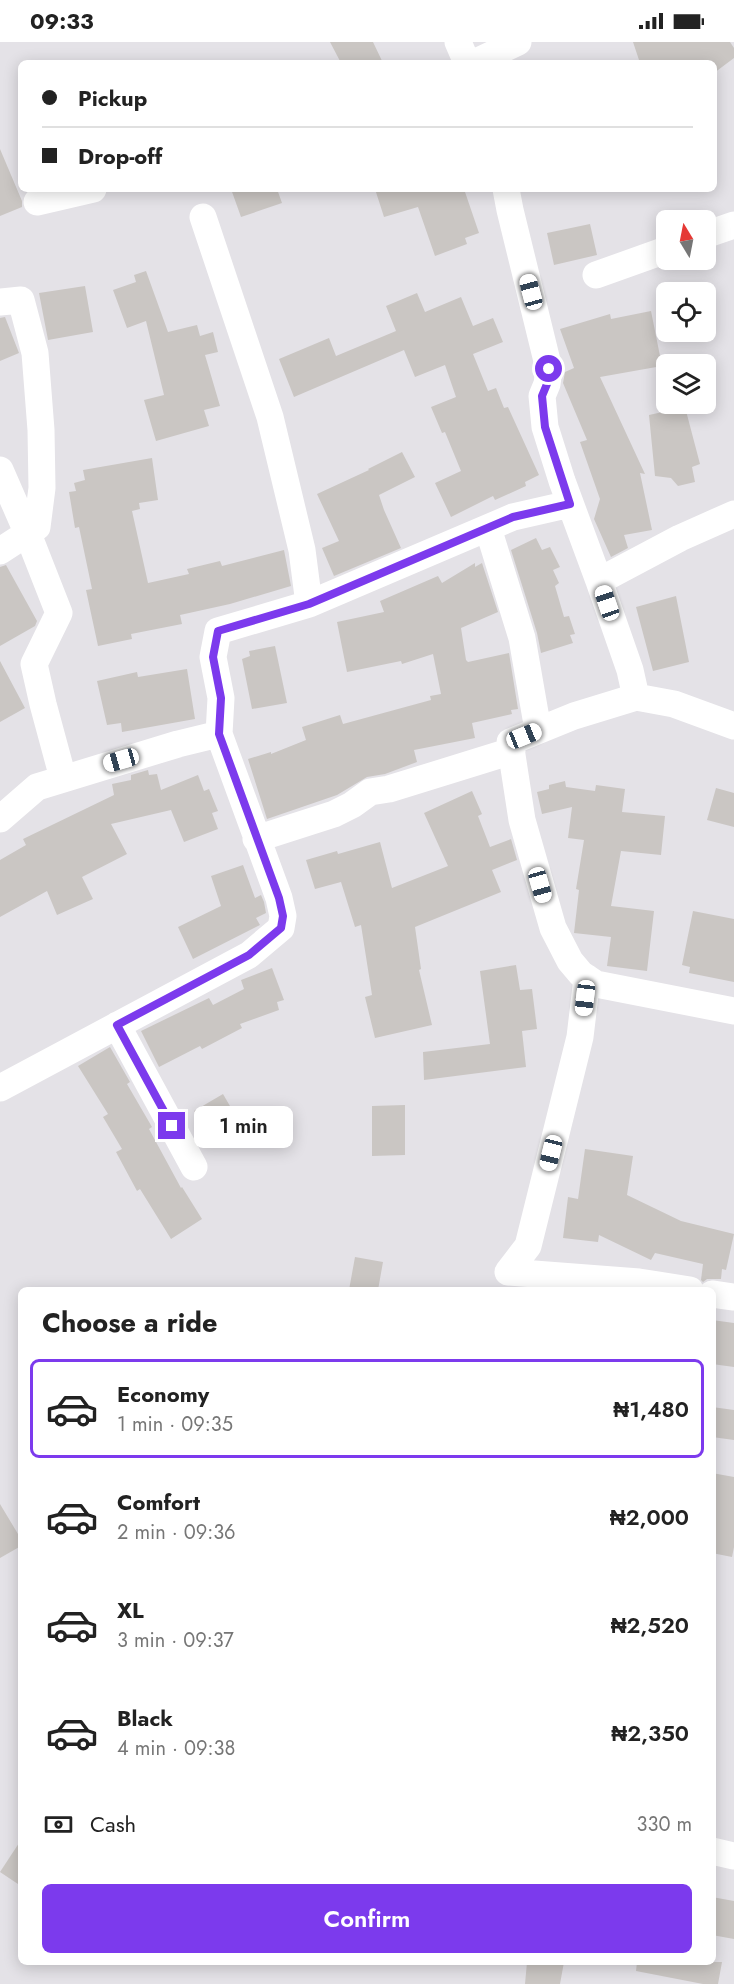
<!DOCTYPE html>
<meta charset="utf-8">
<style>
:root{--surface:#fff;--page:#f2f2f2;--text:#222;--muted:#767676;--line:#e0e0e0;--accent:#7c3aed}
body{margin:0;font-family:Jost,sans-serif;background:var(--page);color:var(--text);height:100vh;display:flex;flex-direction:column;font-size:22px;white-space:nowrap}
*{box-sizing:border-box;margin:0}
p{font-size:20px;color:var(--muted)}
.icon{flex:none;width:33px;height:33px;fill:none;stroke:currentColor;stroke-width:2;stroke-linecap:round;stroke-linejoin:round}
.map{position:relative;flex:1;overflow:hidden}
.side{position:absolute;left:18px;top:1245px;width:698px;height:678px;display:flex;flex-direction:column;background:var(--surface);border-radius:9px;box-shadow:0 3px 15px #0003}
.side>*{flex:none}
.top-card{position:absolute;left:18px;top:18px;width:699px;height:132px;border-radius:9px;box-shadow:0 3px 15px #0003;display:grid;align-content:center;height:132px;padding:0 24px;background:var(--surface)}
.needle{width:39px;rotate:350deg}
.buttons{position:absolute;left:656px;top:168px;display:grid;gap:12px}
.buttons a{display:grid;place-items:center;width:60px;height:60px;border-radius:9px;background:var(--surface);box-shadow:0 3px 15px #0003;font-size:30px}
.end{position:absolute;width:27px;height:27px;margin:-14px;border:8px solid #7c3aed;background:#fff;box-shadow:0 0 0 3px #fff}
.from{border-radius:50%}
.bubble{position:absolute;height:42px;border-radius:9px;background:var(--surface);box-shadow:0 3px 15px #0003;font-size:20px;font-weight:600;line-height:42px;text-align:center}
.car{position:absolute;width:18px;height:36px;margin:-18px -9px;border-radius:8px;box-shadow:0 0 4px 2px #0007;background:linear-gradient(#fff 24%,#345 0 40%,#fff 0 76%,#345 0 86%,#fff 0)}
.top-card b{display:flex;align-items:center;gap:21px;height:57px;font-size:22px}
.top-card b+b{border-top:2px solid var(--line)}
.top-card i{width:15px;height:15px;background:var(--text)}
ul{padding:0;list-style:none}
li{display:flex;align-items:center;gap:18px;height:99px;margin:0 12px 9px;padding:0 12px;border:3px solid transparent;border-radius:9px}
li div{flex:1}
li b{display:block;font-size:22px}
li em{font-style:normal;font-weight:600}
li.current{border-color:var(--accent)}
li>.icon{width:54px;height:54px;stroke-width:1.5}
h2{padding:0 24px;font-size:27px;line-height:72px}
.pay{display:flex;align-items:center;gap:15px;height:66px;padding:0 24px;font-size:22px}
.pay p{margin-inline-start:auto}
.button{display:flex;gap:12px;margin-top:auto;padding:12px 24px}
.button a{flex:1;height:69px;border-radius:9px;background:var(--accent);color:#fff;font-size:24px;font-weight:600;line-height:69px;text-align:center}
.status{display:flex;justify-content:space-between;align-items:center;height:42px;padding:0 30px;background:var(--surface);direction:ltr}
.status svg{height:16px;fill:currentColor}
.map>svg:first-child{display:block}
</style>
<div class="status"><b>09:33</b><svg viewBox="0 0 49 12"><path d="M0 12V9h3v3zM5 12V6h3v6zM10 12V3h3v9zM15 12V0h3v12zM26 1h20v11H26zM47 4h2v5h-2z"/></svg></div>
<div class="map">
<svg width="734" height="1942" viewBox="0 0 734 1942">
<rect width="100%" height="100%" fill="#e4e2e7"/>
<!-- building -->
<path fill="#cac6c3" d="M330,0H373L383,21H341Z
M633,0H730L734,6V16L714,31V21H640Z
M0,107L22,159V165L0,174Z
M231,147H277L282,161L241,175Z
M375,147H464L479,191L465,196L467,202L435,214L418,165L384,175Z
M590,182L597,213L554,223L547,191Z
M146,229L168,290L197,283L200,294L213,290L218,310L205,313L220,364L204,368L209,384L156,399L144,358L164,353L146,279L127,286L113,248L136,240L134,233Z
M85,244L93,290L48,298L39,251Z
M417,251L425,270L461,255L473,284L493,276L503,300L473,312L488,349L496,346L504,366L508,365L539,433L525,440L526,444L495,458L493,454L451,475L435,441L461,429L445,390L442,391L431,365L456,355L445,323L415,335L404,308L294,355L279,317L329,296L336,314L396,289L386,264Z
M651,269L662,324L600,335L645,432L640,431L652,488L624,493L628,506L611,515L594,477L600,457L580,400L587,398L563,341L565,330L574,326L560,287L610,272L611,277Z
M5,275L19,311L0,319V276Z
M685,365L700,422L692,425L695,440L678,444L671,436L655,434L649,373Z
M402,410L415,435L379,453L384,468L401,506L334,534L322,506L339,499L317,452L369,428L368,427Z
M152,416L158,458L139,461L140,467L132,469L148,541L189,532L187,527L220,519L222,524L284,508L291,544L230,562L180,573L182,582L131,592L132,597L98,604L86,548L92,547L79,485L75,486L69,450L76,449L74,441L85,438L83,428Z
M536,496L542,508L550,505L560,525L553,528L559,541L555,544L564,575L569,574L575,592L570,593L573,601L541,611L537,591L511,508Z
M475,521V525L482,521L498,570L461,586L466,618L468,620L509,611L518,667L511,668L512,672L472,681L475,696L414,708L417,720L385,732L367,735L337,753L267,777L248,717L271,710V712L306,698L302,685L340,673L343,682L431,658L430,654L441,652L433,612L402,622L401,619L347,630L337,580L384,570L380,559L438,534L442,541Z
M6,523L37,579L35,584L0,604V525Z
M676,554L689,620L653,629L636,565Z
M275,604L287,661L252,667L242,617L250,614L249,609Z
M0,619L25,666L0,680Z
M187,627L195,677L122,690L121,681L107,683L97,639L137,630L138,635Z
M148,728L149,733L157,732L161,748L198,733L204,749L209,747L218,769L212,771L218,787L184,800L171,768L111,782L127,812L82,835L93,857L57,873L47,849L0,875V818L26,803L23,797L114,753L112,742L131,738V733Z
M565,739L566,745L595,749L596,743L625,747L622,770L665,774L661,813L621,809L611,864L654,869L647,929L607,924L611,895L574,891L579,848L576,847L584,798L568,796L572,765L542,772L537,750L549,747V743Z
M716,746L734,751V785L707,778Z
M472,749L482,772L478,774L490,805L511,797L517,818L492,828L501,850L415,885L421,927L419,928L432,983L375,996L365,955L372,953L361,883L355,885L341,840L315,847L306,818L337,809L338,812L380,800L392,846L448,824L424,771Z
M243,823L255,856L261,853L264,860L266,871L256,876L260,883L193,917L178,885L221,864L211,834Z
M693,869L734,877V940L689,931L690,925L682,923Z
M516,923L520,948L532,947L537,987L522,989L526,1025L424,1038L423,1010L490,1002L480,929Z
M272,926L284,958L277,960L279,968L240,982L242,986L202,1007L200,1004L159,1025L141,989L209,956L213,963L244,947L241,938Z
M110,1005L130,1040L127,1042L152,1085L149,1087L181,1146L182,1145L202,1177L171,1197L140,1147L137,1149L116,1110L122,1107L103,1075L108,1072L78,1024Z
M223,1052L234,1071L206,1088L194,1069Z
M405,1063V1113L372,1114V1064Z
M585,1107L633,1114L627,1153L681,1179L734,1192L726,1228L722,1227L721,1237H707L703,1240L701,1238L703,1222L655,1211L651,1218L599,1193L598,1200L563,1196L568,1155L578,1157Z
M355,1215L383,1220L378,1248H349Z
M712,1278L734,1281V1325L712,1322Z
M712,1365L734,1368V1398L712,1395Z
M712,1431L734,1435V1505L732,1515L712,1511Z
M0,1462L21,1497V1504L0,1516Z
M21,1798V1844L0,1830Z
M712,1855L734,1859V1897L712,1893Z
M527,1920H564L560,1942H525Z
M637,1920H722L718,1942H703L636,1929Z"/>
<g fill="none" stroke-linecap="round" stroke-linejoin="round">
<!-- street -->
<path stroke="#fff" stroke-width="27" d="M458,0L467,21
M474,21L518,0
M506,147L510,168L549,327L547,342L542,354L545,385L562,439L599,539
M37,160L93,147
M203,175L270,375L302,508L309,562L218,589L213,615L221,656L219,692
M705,193L734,183
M596,233L666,208
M0,260L21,258L35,311L41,388L42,446L37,485L0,509
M0,428L28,492L59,571L34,622L43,662L63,736
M734,472L680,496L599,539L630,628L636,655L674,662L734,684
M488,486L522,596L538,688
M309,562L513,475L570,462
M636,655L574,674L510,700L522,778L553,886L570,919L581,932L596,942L734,969
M0,777L37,745L178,702L219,692L279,856L283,874L281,886L249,913L0,1046
M256,797L334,772L352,763L370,750L389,747L512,709
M587,936L580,995L528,1204L508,1230L639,1240L690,1248
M117,983L194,1125
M712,1252L734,1255
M712,1809L734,1814"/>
</g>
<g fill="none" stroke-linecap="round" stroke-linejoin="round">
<!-- route -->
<path stroke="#7c3aed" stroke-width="8" d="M172,1084L117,983L249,913L281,886L283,874L279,856L219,692L221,656L213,615L218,589L309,562L513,475L570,462L545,385L542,354L547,342L549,327"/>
</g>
</svg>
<div class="buttons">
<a><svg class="needle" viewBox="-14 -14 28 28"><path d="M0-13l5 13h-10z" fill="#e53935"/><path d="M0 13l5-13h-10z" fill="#767676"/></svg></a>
<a><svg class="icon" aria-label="locate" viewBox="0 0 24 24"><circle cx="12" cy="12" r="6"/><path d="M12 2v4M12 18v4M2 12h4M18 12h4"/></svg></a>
<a><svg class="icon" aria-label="layers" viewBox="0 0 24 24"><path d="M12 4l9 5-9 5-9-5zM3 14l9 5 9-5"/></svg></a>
</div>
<i class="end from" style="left:549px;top:327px"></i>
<i class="end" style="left:172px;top:1084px"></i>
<div class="bubble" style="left:194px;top:1064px;width:99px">1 min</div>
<i class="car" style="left:531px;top:250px;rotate:345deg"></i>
<i class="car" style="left:607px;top:561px;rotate:341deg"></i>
<i class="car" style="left:524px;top:694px;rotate:68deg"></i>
<i class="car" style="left:121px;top:718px;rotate:254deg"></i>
<i class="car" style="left:540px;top:843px;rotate:164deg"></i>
<i class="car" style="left:585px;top:956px;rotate:187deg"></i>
<i class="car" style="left:551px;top:1111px;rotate:194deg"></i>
<div class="top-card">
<b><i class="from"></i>Pickup</b>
<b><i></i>Drop-off</b>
</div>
<section class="side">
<h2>Choose a ride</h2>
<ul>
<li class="current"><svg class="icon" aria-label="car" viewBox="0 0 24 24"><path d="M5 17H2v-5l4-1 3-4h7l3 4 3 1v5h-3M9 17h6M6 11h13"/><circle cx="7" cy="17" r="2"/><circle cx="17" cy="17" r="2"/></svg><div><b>Economy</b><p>1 min · 09:35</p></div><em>₦1,480</em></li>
<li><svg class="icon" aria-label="car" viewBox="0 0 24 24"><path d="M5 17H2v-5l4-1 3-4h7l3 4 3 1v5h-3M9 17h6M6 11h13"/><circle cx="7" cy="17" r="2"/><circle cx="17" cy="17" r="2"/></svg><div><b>Comfort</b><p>2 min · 09:36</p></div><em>₦2,000</em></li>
<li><svg class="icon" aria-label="car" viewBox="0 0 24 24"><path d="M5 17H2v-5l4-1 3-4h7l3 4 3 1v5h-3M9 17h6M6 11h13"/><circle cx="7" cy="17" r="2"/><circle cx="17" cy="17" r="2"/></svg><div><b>XL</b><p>3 min · 09:37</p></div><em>₦2,520</em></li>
<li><svg class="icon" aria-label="car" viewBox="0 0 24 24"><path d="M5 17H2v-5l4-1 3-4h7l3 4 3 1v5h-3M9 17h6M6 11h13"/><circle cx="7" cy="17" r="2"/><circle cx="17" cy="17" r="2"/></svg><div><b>Black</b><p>4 min · 09:38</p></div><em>₦2,350</em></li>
</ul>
<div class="pay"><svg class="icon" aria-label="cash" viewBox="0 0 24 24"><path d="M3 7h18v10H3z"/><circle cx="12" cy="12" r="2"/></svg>Cash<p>330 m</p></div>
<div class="button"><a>Confirm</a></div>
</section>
</div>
